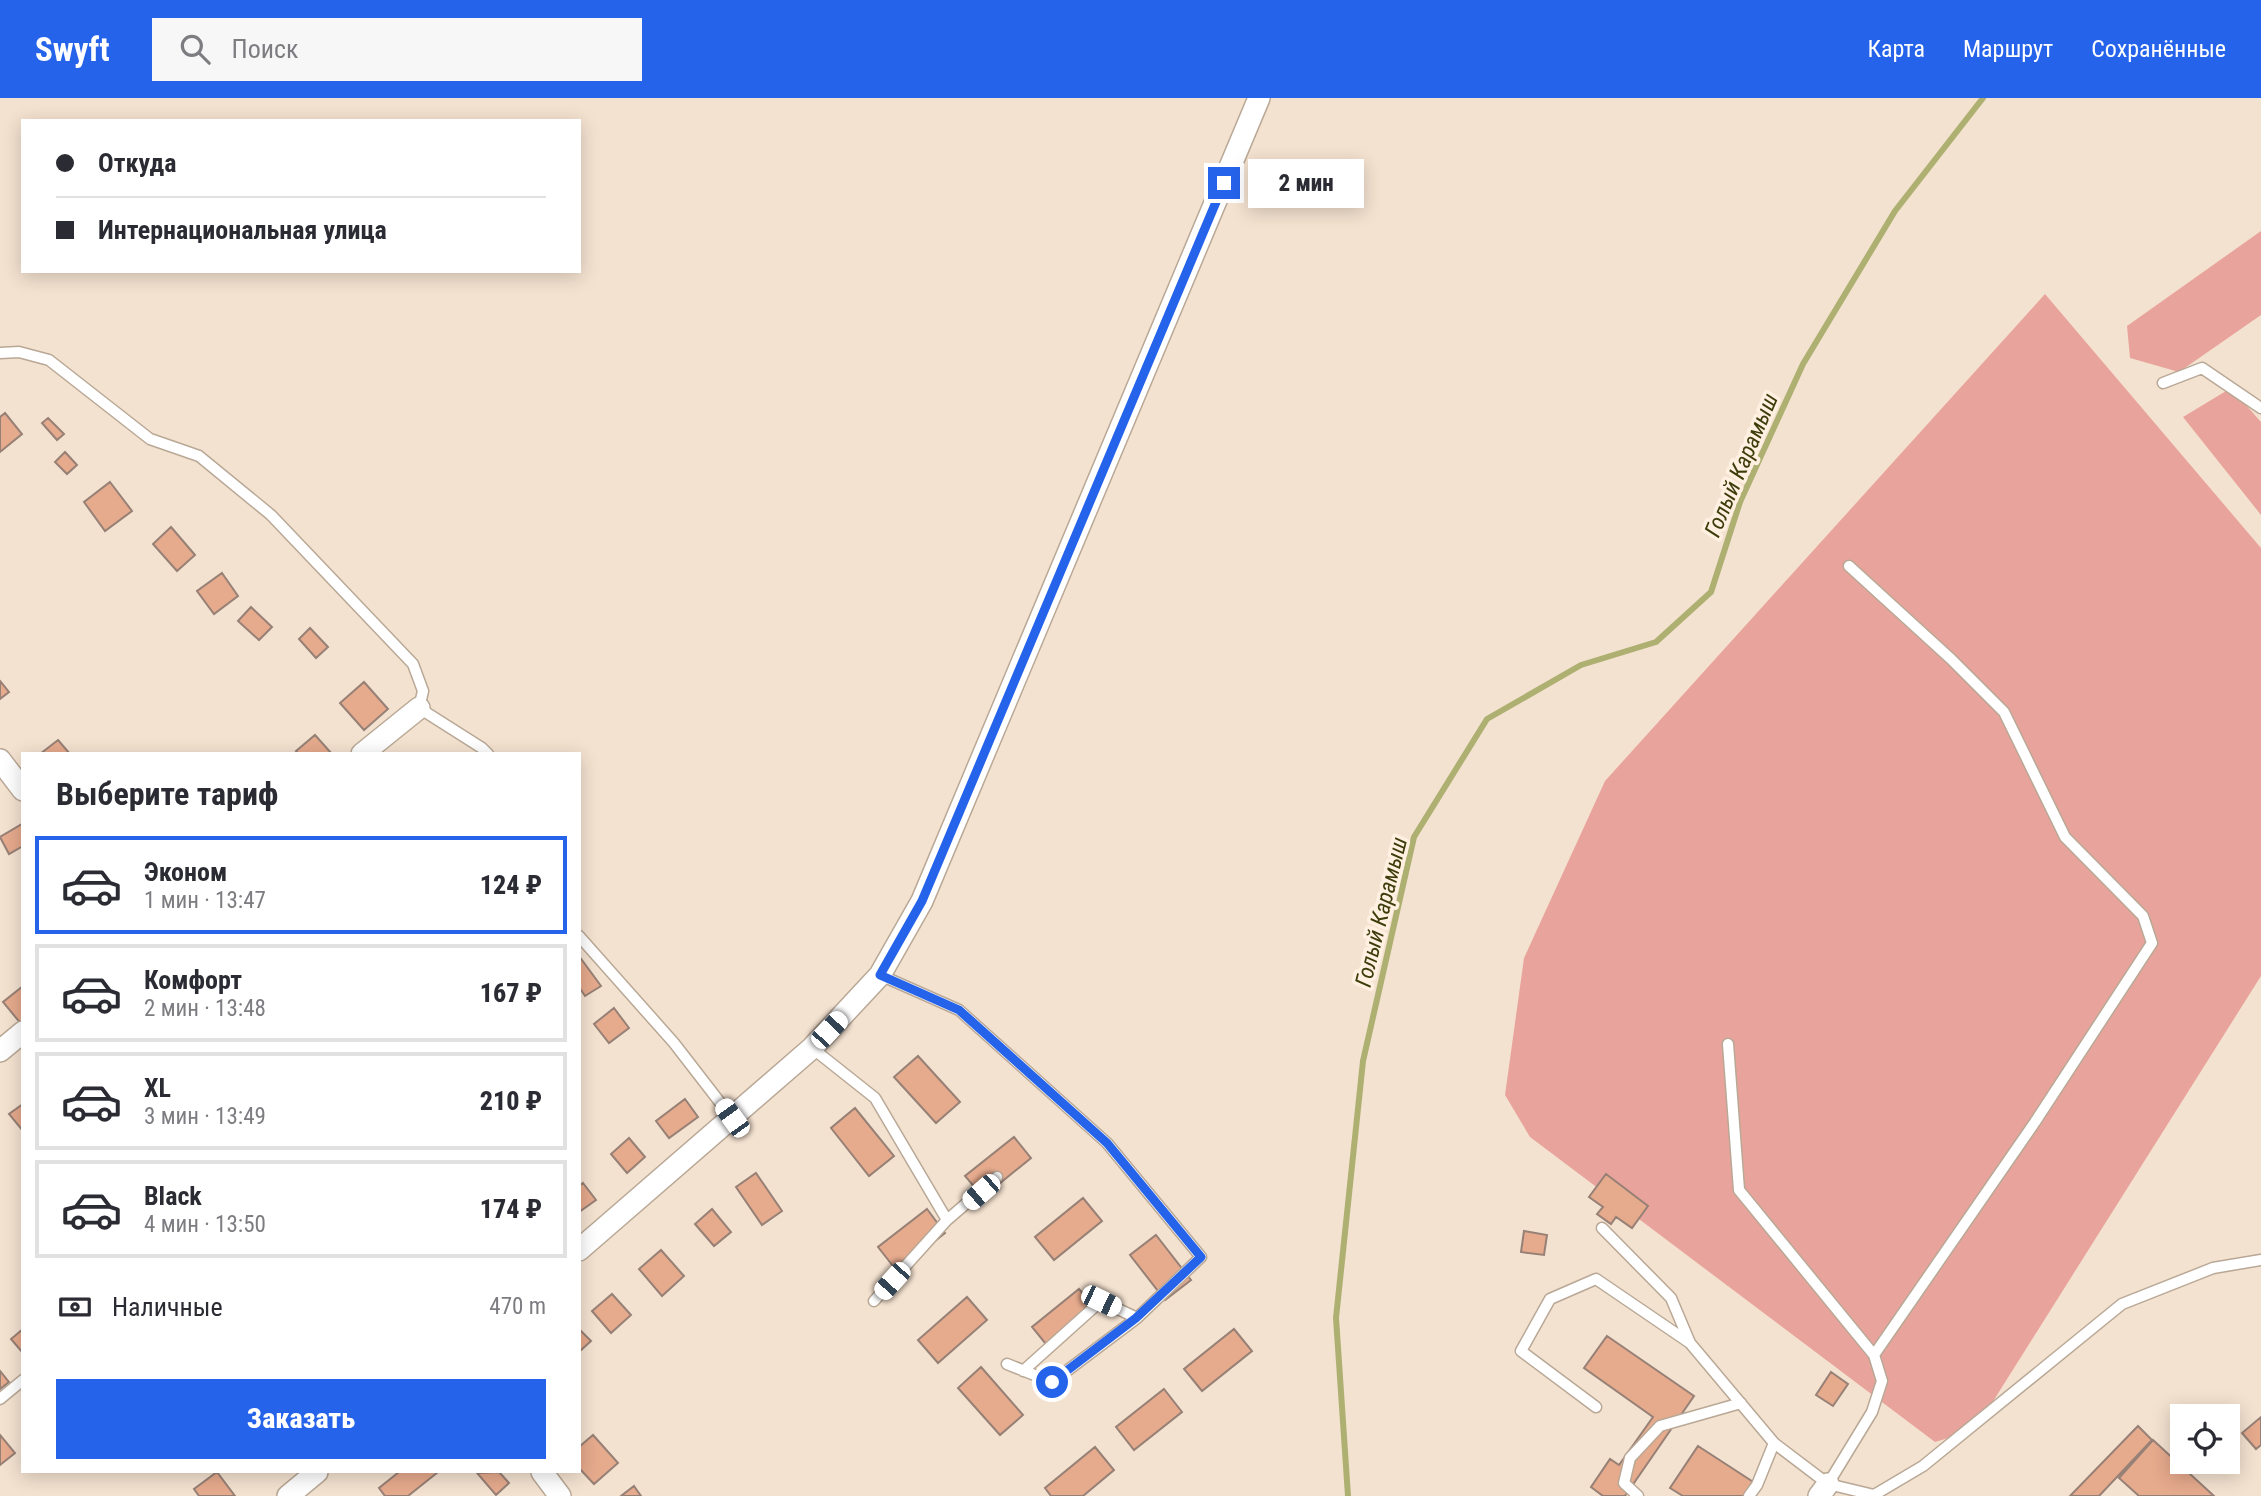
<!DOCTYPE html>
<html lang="ru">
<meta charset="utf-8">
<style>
:root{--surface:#fff;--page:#f7f7f7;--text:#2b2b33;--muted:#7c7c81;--line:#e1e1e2;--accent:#2563eb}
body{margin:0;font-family:"Roboto Condensed",sans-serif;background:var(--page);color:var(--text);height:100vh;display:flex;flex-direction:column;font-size:26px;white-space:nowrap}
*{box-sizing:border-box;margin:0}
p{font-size:23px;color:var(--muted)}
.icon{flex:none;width:38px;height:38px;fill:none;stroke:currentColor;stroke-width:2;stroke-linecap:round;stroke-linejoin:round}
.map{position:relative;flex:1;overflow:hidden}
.side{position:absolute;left:21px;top:654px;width:560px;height:721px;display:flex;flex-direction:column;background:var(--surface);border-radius:0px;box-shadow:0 4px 18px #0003}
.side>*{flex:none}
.guide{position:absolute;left:21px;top:21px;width:560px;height:154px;border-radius:0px;box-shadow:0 4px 18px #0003;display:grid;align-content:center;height:154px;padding:0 35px;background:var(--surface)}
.buttons{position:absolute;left:2170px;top:1306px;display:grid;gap:14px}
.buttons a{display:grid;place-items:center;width:70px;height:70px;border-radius:0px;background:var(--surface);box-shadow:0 4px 18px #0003;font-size:35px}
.end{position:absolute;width:32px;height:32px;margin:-16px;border:9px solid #2563eb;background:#fff;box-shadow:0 0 0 4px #fff}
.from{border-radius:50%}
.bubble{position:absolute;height:49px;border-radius:0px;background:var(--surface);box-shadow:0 4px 18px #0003;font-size:23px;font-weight:800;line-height:49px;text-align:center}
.car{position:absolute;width:21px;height:42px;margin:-21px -10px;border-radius:9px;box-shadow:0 0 5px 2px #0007;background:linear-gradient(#fff 24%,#345 0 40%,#fff 0 76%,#345 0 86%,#fff 0)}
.guide b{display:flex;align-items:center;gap:24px;height:66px;font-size:26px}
.guide b+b{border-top:2px solid var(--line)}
.guide i{width:18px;height:18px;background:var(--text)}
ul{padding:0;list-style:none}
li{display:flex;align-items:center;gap:21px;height:98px;margin:0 14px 10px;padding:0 21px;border:4px solid var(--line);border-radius:0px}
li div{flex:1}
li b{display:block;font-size:26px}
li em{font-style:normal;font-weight:800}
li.selected{border-color:var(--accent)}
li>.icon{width:63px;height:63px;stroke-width:1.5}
h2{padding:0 35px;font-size:32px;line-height:84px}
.pay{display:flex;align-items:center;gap:18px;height:77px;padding:0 35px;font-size:26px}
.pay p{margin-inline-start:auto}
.cta{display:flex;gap:14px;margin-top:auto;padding:14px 35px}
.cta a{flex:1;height:80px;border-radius:0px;background:var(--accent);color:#fff;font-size:28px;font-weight:800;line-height:80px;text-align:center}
header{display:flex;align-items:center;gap:42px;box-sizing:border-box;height:98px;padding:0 35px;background:var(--accent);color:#fff}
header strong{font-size:33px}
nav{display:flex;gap:38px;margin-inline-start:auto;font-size:24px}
.search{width:490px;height:63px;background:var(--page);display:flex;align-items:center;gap:18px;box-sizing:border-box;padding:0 24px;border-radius:0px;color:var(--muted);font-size:26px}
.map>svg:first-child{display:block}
</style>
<header>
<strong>Swyft</strong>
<div class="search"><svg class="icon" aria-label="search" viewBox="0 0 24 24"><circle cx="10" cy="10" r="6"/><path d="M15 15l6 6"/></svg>Поиск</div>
<nav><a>Карта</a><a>Маршрут</a><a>Сохранённые</a></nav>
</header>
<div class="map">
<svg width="2261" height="1398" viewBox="0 0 2261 1398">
<rect width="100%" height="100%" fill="#f4e2d0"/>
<!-- forest -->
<path fill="#e8a49c" d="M2261,133V217L2179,274L2130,260L2127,228Z
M2045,196L2261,450V878L1975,1332L1935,1344L1530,1039L1505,997L1524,860L1605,683Z
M2231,290L2261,324V417L2183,319Z"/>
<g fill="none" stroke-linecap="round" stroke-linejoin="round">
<!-- stream -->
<path stroke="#aeb072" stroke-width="6" d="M1348,1398L1336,1220L1363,963L1414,739L1487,621L1581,567L1656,544L1711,494L1740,404L1803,266L1895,113L1983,0"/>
</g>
<!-- building -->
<path fill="#e6aa8d" stroke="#978076" stroke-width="2" d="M5,315L22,336L0,354V319Z
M48,320L64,336L57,342L42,325Z
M65,354L77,367L67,376L55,364Z
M110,384L132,413L105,433L84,404Z
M171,429L195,457L177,473L153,446Z
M222,475L238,498L214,516L197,493Z
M251,509L272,529L259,542L238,523Z
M310,530L328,549L316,560L299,541Z
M0,583L9,594L0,601Z
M364,584L388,611L364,632L340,605Z
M315,637L332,656H299L296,653Z
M58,642L70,656H40Z
M22,726L23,748L9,756L0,739Z
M579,858L601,888L585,898L579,889Z
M23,888V927H22L3,904Z
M614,910L629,930L609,945L594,926Z
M918,958L960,1004L936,1025L894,979Z
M685,1001L698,1019L669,1040L656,1023Z
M23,1006V1033L9,1016Z
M855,1010L894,1058L869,1078L831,1030Z
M1014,1039L1031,1060L983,1099L965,1078Z
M629,1040L645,1059L627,1075L611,1056Z
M756,1075L782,1113L762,1127L736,1089Z
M1606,1076L1648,1108L1632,1130L1616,1119L1611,1126L1597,1116L1603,1109L1589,1099Z
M583,1085L596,1102L579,1114V1088Z
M1083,1100L1102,1123L1054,1162L1035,1139Z
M712,1111L731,1134L714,1148L695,1126Z
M927,1111L945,1135L897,1173L878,1149Z
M1524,1133L1547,1137L1544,1157L1521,1154Z
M1156,1137L1191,1182L1165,1202L1130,1157Z
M661,1152L684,1178L662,1198L639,1171Z
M1079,1191L1097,1212L1050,1251L1032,1229Z
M612,1196L631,1217L611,1235L592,1213Z
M967,1199L987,1222L938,1265L918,1242Z
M23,1231V1255L11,1241Z
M579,1231L591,1243L579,1254Z
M1234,1231L1252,1253L1202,1293L1184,1271Z
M1607,1238L1694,1298L1625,1398H1603L1591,1389L1610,1361L1619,1367L1653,1319L1584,1270Z
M981,1269L1023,1317L1000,1337L958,1290Z
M0,1273L9,1284L0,1291Z
M1831,1274L1848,1286L1833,1308L1816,1297Z
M1164,1291L1182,1314L1134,1352L1116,1329Z
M2261,1319V1347L2256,1351L2242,1335Z
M2138,1328L2152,1342L2099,1398H2070Z
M0,1337L15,1355L0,1367Z
M593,1337L618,1365L594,1386L579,1370V1349Z
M2153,1342L2214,1398H2139L2119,1380Z
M1698,1348L1761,1389L1755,1398H1683L1670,1390Z
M1095,1349L1114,1372L1083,1398H1051L1045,1390Z
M217,1374L235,1398H199L194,1391Z
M399,1374H438L408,1398H385L379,1390Z
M499,1374L509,1385L496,1397L477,1375Z
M634,1388L641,1398H621Z"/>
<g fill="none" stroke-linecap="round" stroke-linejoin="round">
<!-- lane casing -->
<g stroke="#b9a896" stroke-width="13">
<path id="lane" d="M0,255L19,254L49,262L150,341L199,358L271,417L413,566L423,593L419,610L482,650L488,656
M2163,285L2202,270L2261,310
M1849,468L1951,561L2004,614L2065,739L2143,818L2152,845L2035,1024L1874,1257
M579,838L674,945L732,1020
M880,877L959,912L1107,1045L1201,1159L1137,1220L1052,1284L1007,1266
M1728,946L1739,1092L1874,1257L1882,1283L1872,1314L1828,1386
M812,950L875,1000L947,1122
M1602,1130L1671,1200L1690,1245
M874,1203L947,1122L997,1079
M1023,1273L1101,1203L1137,1220
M0,1301L23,1282
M1596,1309L1521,1253L1550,1201L1596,1181L1690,1245L1774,1345L1828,1386L1874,1397L1923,1368L2122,1206L2213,1170L2261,1162
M1638,1398L1624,1385L1630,1360L1660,1328L1741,1305
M1749,1398L1757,1387L1774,1345"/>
</g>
<!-- street casing -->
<g stroke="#b9a896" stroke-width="24">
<path id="street" d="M362,656L419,610
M0,662L23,692
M0,953L23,934
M579,1152L812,950L880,877L922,803L1259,0
M542,1374L560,1398
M288,1398L317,1374
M1819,1398L1828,1386"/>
</g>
<!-- lane -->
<use href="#lane" stroke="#fff" stroke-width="10"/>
<!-- street -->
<use href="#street" stroke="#fff" stroke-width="21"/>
</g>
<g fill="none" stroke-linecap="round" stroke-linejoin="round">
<!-- route -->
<path stroke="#2563eb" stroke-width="9" d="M1052,1284L1136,1220L1201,1159L1107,1045L959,912L880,877L922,803L1224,85"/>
</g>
<g text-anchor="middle" stroke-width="7" stroke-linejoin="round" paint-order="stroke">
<!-- water labels -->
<g font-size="23" font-style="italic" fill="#3d3c0b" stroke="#fff0e1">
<text transform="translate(1741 367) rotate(-67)" y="8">Голый Карамыш</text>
<text transform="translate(1381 814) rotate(-76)" y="8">Голый Карамыш</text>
</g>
</g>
</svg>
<div class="buttons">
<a><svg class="icon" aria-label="locate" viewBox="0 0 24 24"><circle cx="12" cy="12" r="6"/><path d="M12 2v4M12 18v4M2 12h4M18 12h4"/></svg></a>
</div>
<i class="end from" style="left:1052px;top:1284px"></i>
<i class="end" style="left:1224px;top:85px"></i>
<div class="bubble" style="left:1248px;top:61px;width:116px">2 мин</div>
<i class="car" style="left:829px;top:932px;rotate:43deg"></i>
<i class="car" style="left:732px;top:1020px;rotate:324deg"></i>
<i class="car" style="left:981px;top:1094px;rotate:229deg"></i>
<i class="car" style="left:892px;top:1183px;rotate:222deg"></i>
<i class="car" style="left:1101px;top:1203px;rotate:116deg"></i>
<div class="guide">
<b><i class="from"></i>Откуда</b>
<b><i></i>Интернациональная улица</b>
</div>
<section class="side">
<h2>Выберите тариф</h2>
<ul>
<li class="selected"><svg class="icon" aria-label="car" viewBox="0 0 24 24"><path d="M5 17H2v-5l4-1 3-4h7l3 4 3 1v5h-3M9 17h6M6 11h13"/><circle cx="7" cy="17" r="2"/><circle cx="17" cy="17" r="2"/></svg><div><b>Эконом</b><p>1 мин · 13:47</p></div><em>124 ₽</em></li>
<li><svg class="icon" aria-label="car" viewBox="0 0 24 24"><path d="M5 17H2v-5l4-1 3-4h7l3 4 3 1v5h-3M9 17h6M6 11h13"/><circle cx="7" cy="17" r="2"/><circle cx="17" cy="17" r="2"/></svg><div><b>Комфорт</b><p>2 мин · 13:48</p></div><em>167 ₽</em></li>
<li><svg class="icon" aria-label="car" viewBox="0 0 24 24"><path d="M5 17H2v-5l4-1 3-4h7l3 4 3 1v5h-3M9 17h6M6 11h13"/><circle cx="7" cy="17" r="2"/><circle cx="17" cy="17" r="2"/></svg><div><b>XL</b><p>3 мин · 13:49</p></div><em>210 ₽</em></li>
<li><svg class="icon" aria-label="car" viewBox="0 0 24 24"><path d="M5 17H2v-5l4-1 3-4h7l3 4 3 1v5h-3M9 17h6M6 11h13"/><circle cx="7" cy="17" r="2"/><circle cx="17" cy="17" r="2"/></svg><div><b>Black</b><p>4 мин · 13:50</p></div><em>174 ₽</em></li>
</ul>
<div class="pay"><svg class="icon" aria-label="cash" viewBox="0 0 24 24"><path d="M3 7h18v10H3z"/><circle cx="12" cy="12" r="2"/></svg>Наличные<p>470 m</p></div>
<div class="cta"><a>Заказать</a></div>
</section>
</div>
